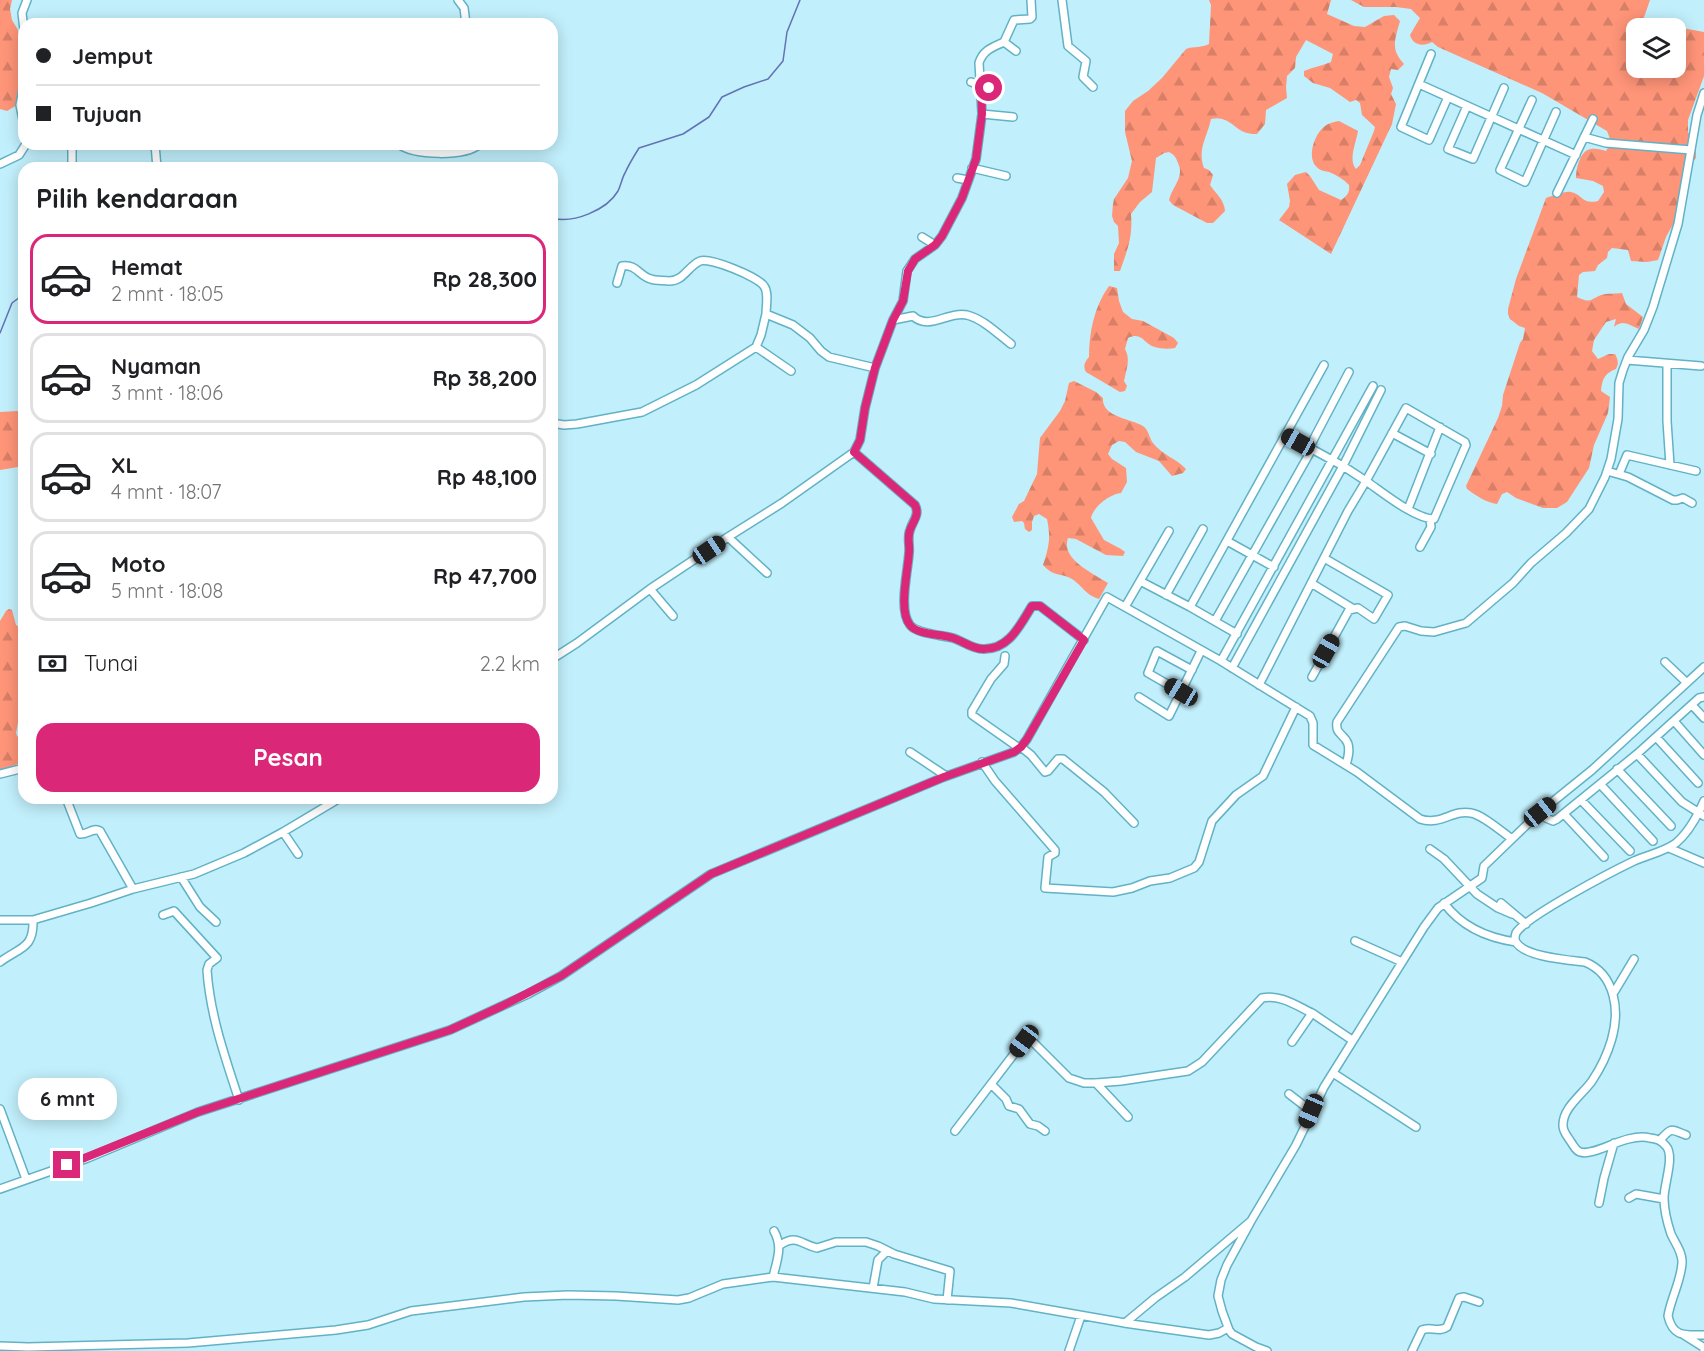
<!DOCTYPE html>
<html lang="id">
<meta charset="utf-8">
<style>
:root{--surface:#fff;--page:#f6f6f6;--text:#202124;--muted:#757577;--line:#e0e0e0;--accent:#db2777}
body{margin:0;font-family:Quicksand,sans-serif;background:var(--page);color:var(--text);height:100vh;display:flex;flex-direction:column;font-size:22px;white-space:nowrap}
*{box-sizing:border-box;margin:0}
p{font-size:20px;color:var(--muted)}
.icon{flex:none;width:33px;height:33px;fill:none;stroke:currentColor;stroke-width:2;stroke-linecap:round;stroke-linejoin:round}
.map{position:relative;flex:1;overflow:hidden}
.details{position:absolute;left:18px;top:162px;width:540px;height:642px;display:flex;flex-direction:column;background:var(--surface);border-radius:18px;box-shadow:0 3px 15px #0003}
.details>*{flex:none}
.guide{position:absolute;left:18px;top:18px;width:540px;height:132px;border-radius:18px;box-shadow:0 3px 15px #0003;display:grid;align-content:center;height:132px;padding:0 18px;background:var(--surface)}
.controls{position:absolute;left:1626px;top:18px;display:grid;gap:12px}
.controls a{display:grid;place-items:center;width:60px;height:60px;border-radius:12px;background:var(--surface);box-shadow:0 3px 15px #0003;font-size:30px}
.end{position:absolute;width:27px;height:27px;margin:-14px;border:8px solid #db2777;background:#fff;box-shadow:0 0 0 3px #fff}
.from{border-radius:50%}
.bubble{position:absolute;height:42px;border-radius:18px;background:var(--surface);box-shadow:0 3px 15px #0003;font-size:20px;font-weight:700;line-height:42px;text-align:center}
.car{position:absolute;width:18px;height:36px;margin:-18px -9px;border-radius:8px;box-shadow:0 0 4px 2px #0007;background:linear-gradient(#222 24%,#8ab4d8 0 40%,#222 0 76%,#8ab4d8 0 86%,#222 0)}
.guide b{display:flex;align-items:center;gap:21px;height:57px;font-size:22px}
.guide b+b{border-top:2px solid var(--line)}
.guide i{width:15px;height:15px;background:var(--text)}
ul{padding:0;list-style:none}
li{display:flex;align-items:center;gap:18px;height:90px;margin:0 12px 9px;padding:0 6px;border:3px solid var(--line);border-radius:18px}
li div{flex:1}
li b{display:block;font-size:22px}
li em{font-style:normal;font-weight:700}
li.on{border-color:var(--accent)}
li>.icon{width:54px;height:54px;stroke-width:1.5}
h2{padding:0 18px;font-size:27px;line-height:72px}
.pay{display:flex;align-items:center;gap:15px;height:66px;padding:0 18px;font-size:22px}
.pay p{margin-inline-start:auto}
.primary-button{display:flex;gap:12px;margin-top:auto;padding:12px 18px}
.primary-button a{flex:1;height:69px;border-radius:18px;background:var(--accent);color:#fff;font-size:24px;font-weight:700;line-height:69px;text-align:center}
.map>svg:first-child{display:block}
</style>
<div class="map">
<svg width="1704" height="1351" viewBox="0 0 1704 1351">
<defs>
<pattern id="forest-firs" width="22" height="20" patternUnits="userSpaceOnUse" patternTransform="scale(1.5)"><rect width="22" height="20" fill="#fe9478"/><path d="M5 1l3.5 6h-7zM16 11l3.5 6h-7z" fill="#d87f67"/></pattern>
</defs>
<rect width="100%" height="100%" fill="#c1effb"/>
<!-- forest -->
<path fill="url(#forest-firs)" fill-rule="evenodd" d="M0,0H12L10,9L12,20L18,30L24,59V104L17,105L7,111L0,109Z
M1209,0H1331L1327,14L1354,26L1365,27L1384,16L1394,15L1400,21C1395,40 1390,49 1404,64L1398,70L1391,69L1389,77L1393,88L1391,94L1396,104L1392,124L1331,254L1279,220L1289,207L1290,201L1287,184L1295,175L1306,172L1310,176L1319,190L1341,200C1347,196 1350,193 1349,185C1343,179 1337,175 1329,172C1326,171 1322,171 1319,169C1305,160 1314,134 1325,126C1329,123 1334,122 1339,121L1358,131C1356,143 1348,160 1356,169L1360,165L1374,131L1375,127L1362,115L1360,103L1356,100L1350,102L1330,88L1313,83L1304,76V71C1313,67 1322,66 1331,62L1333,54L1306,40L1296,57L1295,68L1287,76L1286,87L1287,98L1266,110L1265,124L1257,134C1254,134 1251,134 1247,133C1234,130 1229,115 1211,119C1207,138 1197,149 1204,168L1209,170L1213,175L1210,185C1216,194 1224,199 1225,211L1213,223H1207L1173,205L1169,200C1172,187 1185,177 1178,163C1176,158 1175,155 1169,152L1164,153L1156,158L1152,192L1140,202L1131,214C1133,237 1127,251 1120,271H1114V254L1119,243L1118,226L1114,222L1112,216L1113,204L1114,199L1128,178L1132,161L1125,132V111L1133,101L1148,91L1162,78L1186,49C1194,46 1202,48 1209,44L1211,5Z
M1351,0H1650L1642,23H1655L1704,32V76L1688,120V132L1696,146V158L1685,169L1688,191L1685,203L1666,237L1658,260L1647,262L1631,261L1628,250L1612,248L1608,252L1607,258L1598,265L1595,271L1583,272L1579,275L1577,297C1591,303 1588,301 1601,295C1607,293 1616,294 1622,293L1626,304L1643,317L1639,329C1629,325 1623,319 1614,327L1616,319L1606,322L1594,340L1592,351L1598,359L1609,354H1615C1618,360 1619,363 1616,369C1605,373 1602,379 1601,391L1610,397L1608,413L1594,445L1589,468L1567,502L1557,508H1543L1516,498L1507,492L1502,494L1497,504C1487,503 1475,495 1467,489L1466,486L1498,418L1502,406L1503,395L1520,343L1523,339L1525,328L1519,326L1510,319L1508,314V309L1516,279L1546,198C1553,196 1564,191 1571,192C1582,194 1582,205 1598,201L1604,192L1603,186L1593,181L1576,178C1576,169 1580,150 1591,149C1596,148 1602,150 1606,151C1611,143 1611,140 1607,131L1542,93L1438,47L1432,42C1422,47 1413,45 1410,35L1420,18L1411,9L1396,7H1364ZM1636,28H1676V68H1636Z
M1109,286L1117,288L1119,301L1123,312L1132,319L1143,321L1174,338L1178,343L1175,348C1169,349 1161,349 1155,347C1143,344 1143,331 1128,338L1125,349C1131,360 1126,370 1124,381L1127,386L1125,391L1120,392L1086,372C1083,366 1084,363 1089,357C1089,333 1094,307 1109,286Z
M1074,381L1096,392L1103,398C1101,417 1132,419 1143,426C1149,430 1149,438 1153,443C1161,454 1177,459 1186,469L1183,473L1172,476L1159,461L1136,452L1125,442L1119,441L1112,445L1108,454L1112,459L1126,468L1127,482L1121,493C1110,494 1093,507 1091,518L1104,540L1121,549L1125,552L1123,556L1106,555L1076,539L1068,538C1060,559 1094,574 1108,583L1099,599C1084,594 1084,587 1072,579C1060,572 1055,578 1043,565C1049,547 1051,538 1047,519L1039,514L1034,516L1032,522V530L1029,532L1025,529L1024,523L1022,521L1014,522L1012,517L1019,504L1024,501L1037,474L1040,438L1060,411L1065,401L1069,383Z
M18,411L24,417V464L18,467L0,470V412Z
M9,609L12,610L16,625L21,628H24V704L21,707L16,733L17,736L24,742V762L0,770V621L6,611Z"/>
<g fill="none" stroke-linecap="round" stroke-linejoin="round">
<!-- stream -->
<path stroke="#6272b4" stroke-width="1.5" d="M552,218C573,224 607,210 618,191C621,185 622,178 625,173C629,164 634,156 639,148L683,134L709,117L722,97L744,87L768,79L783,61L787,32L800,0
M0,333L12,303L24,294"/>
<!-- minor casing -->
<g stroke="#62b2c6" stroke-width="10">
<path id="minor" d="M458,0L464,8L466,24
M1062,0L1068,46L1086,61L1083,77L1093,87
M24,30L22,13L27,0
M1004,42L1016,51
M1431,54L1401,127L1429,140L1448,97
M971,82L989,88
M24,84L20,105L24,125
M1419,84L1576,155
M1532,100L1500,170L1525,182L1556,112
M1467,106L1448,149L1473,159L1504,88
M982,114L1013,117
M1584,137L1606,143L1691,150
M70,144L72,150V168
M155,144L157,168
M398,144C415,156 464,157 480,144
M0,164L19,155L26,144
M972,168L1006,176
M957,178L968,180
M1557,193L1593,119
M922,237L935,245
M617,283L622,266C637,264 639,276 651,279C656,281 664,280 669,281C684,281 688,266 700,261C710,257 758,277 764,286C769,293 766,306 766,314L793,325L810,338L821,351L829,357L875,368
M893,320L913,316C929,331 948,311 967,315C983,319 998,334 1011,344
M756,347L791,371
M1627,360L1701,366
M1667,364V421L1670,465
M552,423L564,425L577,424L642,412L696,385L756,347L761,335L766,314
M1392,433L1431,454
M1309,448L1349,372
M854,452L915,505C920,515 913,520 910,530C907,537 910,546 909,553C908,571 898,610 910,625C917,634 942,635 953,638C963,641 972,649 983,649C1009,650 1020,625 1032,606H1040L1084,640
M1607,471L1628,477L1673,500H1677L1683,498L1692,503
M1619,474L1627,455L1696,471
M1408,509L1440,427
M728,537L767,573
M1227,541L1274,567
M1420,547L1431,527L1430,520
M1140,581L1190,607L1237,634
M1311,583L1352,608
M650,589L673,616
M1166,595L1203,529
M1125,607L1169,531
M1190,607L1324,365
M1215,621L1312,449
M1005,656L1004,664L991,679L972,711V715L1019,748
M552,659L577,643L650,589L728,537L782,503L854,452L860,440L865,408L875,368L893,320L903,301L907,271L915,259L935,245L942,236L962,198L976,159L982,114L979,63C983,50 993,47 1004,42L1014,20L1030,19L1032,17L1031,0
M1221,661L1373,386
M1665,662L1686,682
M1232,668L1343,466L1381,390
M1312,677L1349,610L1358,608L1374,619L1388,595L1324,558
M1259,685L1348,511L1366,481C1382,492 1415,519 1434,519L1466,445L1465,442L1406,408L1366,481L1343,466L1286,435
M1181,692L1148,673L1157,651L1192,670
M1139,697L1169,716L1201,651
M1692,705L1704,718
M1674,721L1704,755
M1656,737L1698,783
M1021,747L1031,755L1045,772L1048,771L1058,759H1063L1104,792L1134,823
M910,752L946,776
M1637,754L1682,802L1704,816
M982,762L995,781L1055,850V853L1048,857L1045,888L1113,892L1132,888L1150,881L1170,878L1194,868L1199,862L1212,821L1236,795L1263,776L1296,707
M1346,765C1348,758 1350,751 1348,744C1344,733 1335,735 1337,722L1399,627L1405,626L1421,631L1434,632L1466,623L1513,583L1531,563L1566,533L1589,509L1605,477L1611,459L1618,419L1619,383L1623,370L1628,357L1644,330L1653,307L1678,224L1697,115L1704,93
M1617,769L1671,826
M0,774L24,768
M1600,784L1653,841
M66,798L80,834C87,835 93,827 100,831L133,889
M1581,800L1630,851
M1704,801C1697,817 1689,832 1676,843C1664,852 1647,855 1634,861C1613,871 1525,917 1516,933C1515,936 1514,939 1516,942C1524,957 1569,960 1585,962C1600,968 1609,980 1613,995C1621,1024 1608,1057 1592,1081C1583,1094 1562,1108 1563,1126C1563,1132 1568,1137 1571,1142C1574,1146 1575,1150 1580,1152C1595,1157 1626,1132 1650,1138C1657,1139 1661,1140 1666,1146C1675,1156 1664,1184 1664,1198C1664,1211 1667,1222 1671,1234C1675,1243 1683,1253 1682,1263C1681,1281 1671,1298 1668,1316C1673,1338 1686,1335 1704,1335
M1540,812L1546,818L1553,821L1557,819L1637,754L1699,698L1704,697
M1564,814L1604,857
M283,832L298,854
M1669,848L1704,863
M1430,849L1444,859L1477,894L1498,908L1512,914
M181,877L200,907L216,922
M1444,903C1461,926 1488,938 1516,942
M1501,903L1526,924
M163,915L174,911L217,958L209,964L207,970C210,1015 225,1057 239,1100
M0,920H33L91,903L133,889L194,874L244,853L283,832L340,798
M1355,941L1402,962
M0,962C20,947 34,949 33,920
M1613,994L1634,959
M1292,1042L1312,1013L1352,1040
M1333,1073L1416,1127
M1096,1083L1128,1117
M992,1085L1006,1099L1009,1106L1019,1109L1030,1124L1038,1126L1045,1131
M1289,1094L1311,1111
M0,1109L26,1179
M955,1131L1024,1041L1031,1040L1069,1078L1084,1083H1096L1121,1081L1181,1072L1188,1071L1202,1062L1262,998C1280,994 1297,1006 1312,1013
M1660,1140C1672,1127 1670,1129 1686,1135
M0,1189L88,1158L198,1112L450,1030L528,994L561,976L711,874L944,777L1014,752L1021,747L1027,739L1107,597L1221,661L1310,716L1313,723V745L1357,772L1420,819C1441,826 1453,809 1471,813C1483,815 1502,832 1512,839L1540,812L1592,770L1704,667
M1629,1198L1636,1194L1664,1199
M1599,1203L1604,1178L1614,1143
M780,1245C797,1234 800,1244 817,1248L836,1242H866L878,1246L894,1254L950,1271L947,1300
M773,1277C777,1260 783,1247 774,1231
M873,1288L878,1260L887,1251
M1124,1323L1209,1335L1219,1333L1228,1328
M1684,1335L1703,1347L1704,1350
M0,1346L28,1347L188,1343L336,1330L368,1325L411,1311L524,1297L568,1295L616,1296L678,1300L689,1298L723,1284L773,1277L905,1292L934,1299L1011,1303L1125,1323L1155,1298L1185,1277L1251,1221
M1069,1351L1081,1316
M1267,1351L1256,1347L1232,1334L1229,1330L1222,1311L1218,1296L1221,1280L1227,1265L1251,1221L1296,1145L1324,1087L1424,927L1438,908L1482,878L1484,866L1512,839
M1412,1351L1422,1330C1430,1326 1439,1333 1447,1327L1459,1298L1464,1297L1479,1302"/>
</g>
<!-- minor -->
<use href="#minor" stroke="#fff" stroke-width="7"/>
</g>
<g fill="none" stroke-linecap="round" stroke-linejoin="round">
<!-- route -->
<path stroke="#db2777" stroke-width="8" d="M67,1165L198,1112L450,1030L502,1006L561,976L711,874L944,777L1014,752L1021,747L1027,739L1084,640L1040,606H1032C1020,625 1009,650 983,649C972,649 963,641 953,638C942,634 917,635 910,625C898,611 908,571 909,553C910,546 907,537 910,530C913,521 920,515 915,505L854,452L860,440L865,408L875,368L893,320L903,301L908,271L915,259L935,245L942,236L962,198L976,159L982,114L981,85L989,88"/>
</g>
</svg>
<div class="controls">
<a><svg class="icon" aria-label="layers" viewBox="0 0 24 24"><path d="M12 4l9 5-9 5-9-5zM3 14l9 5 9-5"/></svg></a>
</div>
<i class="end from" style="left:989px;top:88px"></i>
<i class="end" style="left:67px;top:1165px"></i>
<div class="bubble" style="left:18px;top:1078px;width:99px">6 mnt</div>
<i class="car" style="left:1298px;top:442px;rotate:299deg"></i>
<i class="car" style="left:709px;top:550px;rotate:56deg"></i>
<i class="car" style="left:1326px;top:651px;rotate:29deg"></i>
<i class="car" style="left:1181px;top:692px;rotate:301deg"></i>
<i class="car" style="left:1540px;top:812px;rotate:51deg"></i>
<i class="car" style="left:1024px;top:1041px;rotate:217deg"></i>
<i class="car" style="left:1311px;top:1111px;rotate:203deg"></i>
<div class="guide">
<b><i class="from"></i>Jemput</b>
<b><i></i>Tujuan</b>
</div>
<section class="details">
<h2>Pilih kendaraan</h2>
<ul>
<li class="on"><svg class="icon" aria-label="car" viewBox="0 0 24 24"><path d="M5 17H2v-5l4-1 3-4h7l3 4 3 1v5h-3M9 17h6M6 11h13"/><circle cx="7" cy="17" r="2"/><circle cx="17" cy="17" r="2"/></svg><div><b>Hemat</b><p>2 mnt · 18:05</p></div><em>Rp 28,300</em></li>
<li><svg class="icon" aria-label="car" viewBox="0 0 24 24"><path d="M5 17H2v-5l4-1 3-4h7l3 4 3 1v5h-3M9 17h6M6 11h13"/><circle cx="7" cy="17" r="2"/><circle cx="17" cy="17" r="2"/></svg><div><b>Nyaman</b><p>3 mnt · 18:06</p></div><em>Rp 38,200</em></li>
<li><svg class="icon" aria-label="car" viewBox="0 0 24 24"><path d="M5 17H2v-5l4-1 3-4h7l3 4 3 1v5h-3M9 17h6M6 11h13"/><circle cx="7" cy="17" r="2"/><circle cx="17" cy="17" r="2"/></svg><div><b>XL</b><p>4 mnt · 18:07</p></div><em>Rp 48,100</em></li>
<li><svg class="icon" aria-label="car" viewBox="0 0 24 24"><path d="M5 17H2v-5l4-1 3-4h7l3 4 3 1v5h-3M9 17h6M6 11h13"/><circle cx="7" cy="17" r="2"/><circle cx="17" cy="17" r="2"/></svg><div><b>Moto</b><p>5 mnt · 18:08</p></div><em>Rp 47,700</em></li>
</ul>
<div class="pay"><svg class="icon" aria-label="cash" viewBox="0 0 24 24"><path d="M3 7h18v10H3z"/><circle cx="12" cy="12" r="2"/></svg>Tunai<p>2.2 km</p></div>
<div class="primary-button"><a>Pesan</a></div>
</section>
</div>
